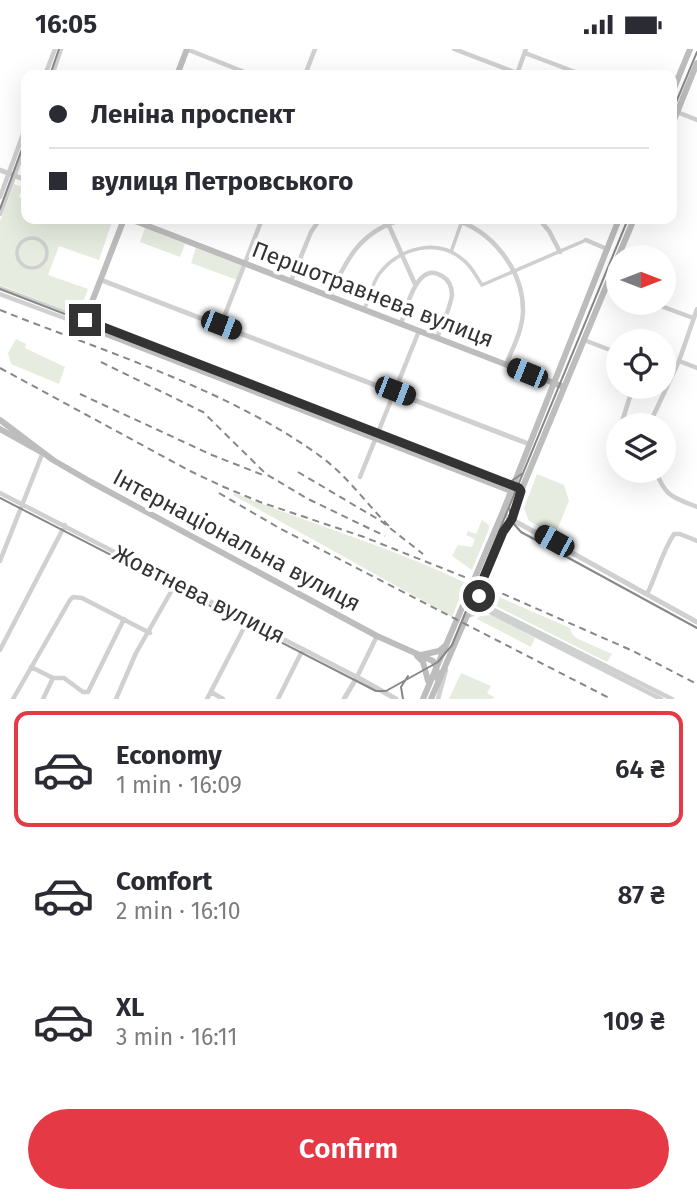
<!DOCTYPE html>
<meta charset="utf-8">
<style>
:root{--surface:#fff;--page:#f2f2f3;--text:#2b2b33;--muted:#7c7c81;--line:#e1e1e2;--accent:#e63946}
body{margin:0;font-family:"Fira Sans",sans-serif;background:var(--page);color:var(--text);height:100vh;display:flex;flex-direction:column;font-size:26px;white-space:nowrap}
*{box-sizing:border-box;margin:0}
p{font-size:23px;color:var(--muted)}
.icon{flex:none;width:38px;height:38px;fill:none;stroke:currentColor;stroke-width:2;stroke-linecap:round;stroke-linejoin:round}
.map{position:relative;height:650px;overflow:hidden}
.side{display:flex;flex-direction:column;background:var(--surface);flex:1}
.side>*{flex:none}
.hud{position:absolute;left:21px;top:21px;width:656px;height:154px;border-radius:14px;box-shadow:0 7px 28px #0002;display:grid;align-content:center;height:154px;padding:0 28px;background:var(--surface)}
.needle{width:46px;rotate:90deg}
.buttons{position:absolute;left:606px;top:196px;display:grid;gap:14px}
.buttons a{display:grid;place-items:center;width:70px;height:70px;border-radius:50%;background:var(--surface);box-shadow:0 7px 28px #0002;font-size:35px}
.end{position:absolute;width:32px;height:32px;margin:-16px;border:9px solid #333;background:#fff;box-shadow:0 0 0 4px #fff}
.from{border-radius:50%}
.car{position:absolute;width:21px;height:42px;margin:-21px -10px;border-radius:9px;box-shadow:0 0 5px 2px #0007;background:linear-gradient(#222 24%,#8ab4d8 0 40%,#222 0 76%,#8ab4d8 0 86%,#222 0)}
.hud b{display:flex;align-items:center;gap:24px;height:66px;font-size:26px}
.hud b+b{border-top:2px solid var(--line)}
.hud i{width:18px;height:18px;background:var(--text)}
ul{padding:12px 0 0;list-style:none}
li{display:flex;align-items:center;gap:21px;height:116px;margin:0 14px 10px;padding:0 14px;border:4px solid transparent;border-radius:14px}
li div{flex:1}
li b{display:block;font-size:26px}
li em{font-style:normal;font-weight:600}
li.selected{border-color:var(--accent)}
li>.icon{width:63px;height:63px;stroke-width:1.5}
.cta{display:flex;gap:14px;margin-top:auto;padding:14px 28px}
.cta a{flex:1;height:80px;border-radius:42px;background:var(--accent);color:#fff;font-size:28px;font-weight:600;line-height:80px;text-align:center}
.status{display:flex;justify-content:space-between;align-items:center;height:49px;padding:0 35px;background:var(--surface);direction:ltr}
.status svg{height:19px;fill:currentColor}
.map>svg:first-child{display:block}
</style>
<div class="status"><b>16:05</b><svg viewBox="0 0 49 12"><path d="M0 12V9h3v3zM5 12V6h3v6zM10 12V3h3v9zM15 12V0h3v12zM26 1h20v11H26zM47 4h2v5h-2z"/></svg></div>
<div class="map">
<svg width="697" height="650" viewBox="0 0 697 650">
<rect width="100%" height="100%" fill="#fff"/>
<!-- green -->
<path fill="#e6ecdf" d="M14,135L22,138L19,148L26,151V170H113L99,211L59,197L48,226L88,240L78,266L0,236V172Z
M145,179L185,195L180,208L140,193Z
M196,199L242,216L237,231L191,214Z
M16,290L26,295L25,299L65,318L59,335L11,315L8,304Z
M537,425L564,436L569,452L555,486L529,472L524,459Z
M234,444C311,475 391,498 466,534L452,568L233,446Z
M482,471L489,476V480L472,521L452,507L458,496L472,498L475,490L466,486L468,482L476,485Z
M483,544H490L570,579L572,585L576,589L612,605L607,613L488,553Z
M492,566L535,589L531,598L477,570L480,567Z
M461,624L491,637L487,644L494,648L493,650H449Z"/>
<g fill="none" stroke-linecap="round" stroke-linejoin="round">
<!-- pedestrian -->
<path stroke="#d0d0d0" stroke-width="3.5" d="M17 204a15 15 0 1 1 30 0a15 15 0 1 1-30 0Z
M451,203L462,172
M364,261C369,250 372,235 379,225C398,200 436,188 462,210C471,216 476,227 482,236L586,191"/>
<!-- minor -->
<path stroke="#d0d0d0" stroke-width="4.5" d="M186,0L252,26
M454,0L517,24
M525,4L583,26
M517,25L526,0
M45,26L55,0
M52,26L61,0
M305,26L315,0
M677,63L697,71
M0,148L26,77
M0,165L26,95
M386,170L415,235
M452,170C491,180 524,221 523,263C522,282 513,299 506,315
M539,170L549,182L560,203
M586,191L607,200
M291,232L311,183L320,170
M0,239L85,271
M0,245L83,276
M330,247C346,210 361,181 404,170
M653,254L693,269
M401,275C406,260 417,211 442,227C449,231 452,238 452,246C450,260 442,276 437,289
M221,276L262,170
M584,291L618,304
M679,312L697,319
M663,321L673,325
M621,376L633,338
M649,376L679,312L697,260
M656,422C665,448 673,448 697,458
M360,428L419,282
M0,444L357,628L377,587
M0,512L43,403
M479,541L482,553L488,558L672,650
M647,545C657,525 662,503 674,485H680L697,492
M468,567L481,562H488L661,650
M0,601L65,476
M31,618L53,629L43,650
M53,629H64L83,643H88L124,570
M211,643L223,650
M13,650L70,551L73,548L82,549L150,584
M116,650L136,604L176,534
M207,650L248,571
M278,650L303,600
M438,650L446,621"/>
<!-- tertiary -->
<path stroke="#d0d0d0" stroke-width="5" d="M0,121L26,131
M101,231L529,395
M502,465L697,573
M344,650L357,628L396,650"/>
<!-- secondary -->
<path stroke="#bdbdbd" stroke-width="6" d="M177,26L187,0
M672,44L690,0
M672,76L697,14
M124,170L83,276L511,442H521
M130,170L564,338
M618,208L634,170
M85,271L514,437
M0,371L53,411L91,433L377,587L433,612L436,617L438,631
M0,380L41,403
M421,606L439,602L446,596
M417,607L423,613L428,632
M423,650L502,465L619,170
M431,650L503,483L512,470L521,442L618,209"/>
<!-- tram -->
<path stroke="#888" stroke-width="2" d="M50,26L59,0
M672,63L697,3
M0,160L26,89
M0,240L498,433H510L523,424
M0,449L376,642H386L438,613L452,596L628,170
M509,458L513,474L521,483L697,579
M403,650L401,638L408,627"/>
<!-- rail -->
<path stroke="#888" stroke-width="2" stroke-dasharray="7 5" stroke-linecap="butt" d="M0,261C105,303 233,342 324,410C350,430 368,457 391,479
M101,313L203,363L266,425L308,450L385,487
M0,319L190,422L224,438L260,453L364,488L467,529L633,602L697,635
M80,345L212,406L263,426
M298,423L381,472L423,505
M219,444L279,479L611,650"/>
</g>
<g fill="none" stroke-linecap="round" stroke-linejoin="round">
<!-- route -->
<path stroke="#333" stroke-width="9" d="M85,271L519,439L521,442L512,470L503,483L479,540V547"/>
</g>
<g text-anchor="middle" stroke-width="7" stroke-linejoin="round" paint-order="stroke">
<!-- street labels -->
<g font-size="23" fill="#333" stroke="#fff">
<text transform="translate(373 245) rotate(21)" y="8">Першотравнева вулиця</text>
<text transform="translate(237 491) rotate(28)" y="8">Інтернаціональна вулиця</text>
<text transform="translate(199 545) rotate(27)" y="8">Жовтнева вулиця</text>
</g>
</g>
</svg>
<div class="buttons">
<a><svg class="needle" viewBox="-14 -14 28 28"><path d="M0-13l5 13h-10z" fill="#e53935"/><path d="M0 13l5-13h-10z" fill="#7c7c81"/></svg></a>
<a><svg class="icon" aria-label="locate" viewBox="0 0 24 24"><circle cx="12" cy="12" r="6"/><path d="M12 2v4M12 18v4M2 12h4M18 12h4"/></svg></a>
<a><svg class="icon" aria-label="layers" viewBox="0 0 24 24"><path d="M12 4l9 5-9 5-9-5zM3 14l9 5 9-5"/></svg></a>
</div>
<i class="end from" style="left:479px;top:547px"></i>
<i class="end" style="left:85px;top:271px"></i>
<i class="car" style="left:221px;top:276px;rotate:111deg"></i>
<i class="car" style="left:527px;top:324px;rotate:292deg"></i>
<i class="car" style="left:395px;top:342px;rotate:111deg"></i>
<i class="car" style="left:554px;top:492px;rotate:299deg"></i>
<div class="hud">
<b><i class="from"></i>Леніна проспект</b>
<b><i></i>вулиця Петровського</b>
</div>
</div>
<section class="side">
<ul>
<li class="selected"><svg class="icon" aria-label="car" viewBox="0 0 24 24"><path d="M5 17H2v-5l4-1 3-4h7l3 4 3 1v5h-3M9 17h6M6 11h13"/><circle cx="7" cy="17" r="2"/><circle cx="17" cy="17" r="2"/></svg><div><b>Economy</b><p>1 min · 16:09</p></div><em>64 ₴</em></li>
<li><svg class="icon" aria-label="car" viewBox="0 0 24 24"><path d="M5 17H2v-5l4-1 3-4h7l3 4 3 1v5h-3M9 17h6M6 11h13"/><circle cx="7" cy="17" r="2"/><circle cx="17" cy="17" r="2"/></svg><div><b>Comfort</b><p>2 min · 16:10</p></div><em>87 ₴</em></li>
<li><svg class="icon" aria-label="car" viewBox="0 0 24 24"><path d="M5 17H2v-5l4-1 3-4h7l3 4 3 1v5h-3M9 17h6M6 11h13"/><circle cx="7" cy="17" r="2"/><circle cx="17" cy="17" r="2"/></svg><div><b>XL</b><p>3 min · 16:11</p></div><em>109 ₴</em></li>
</ul>
<div class="cta"><a>Confirm</a></div>
</section>
